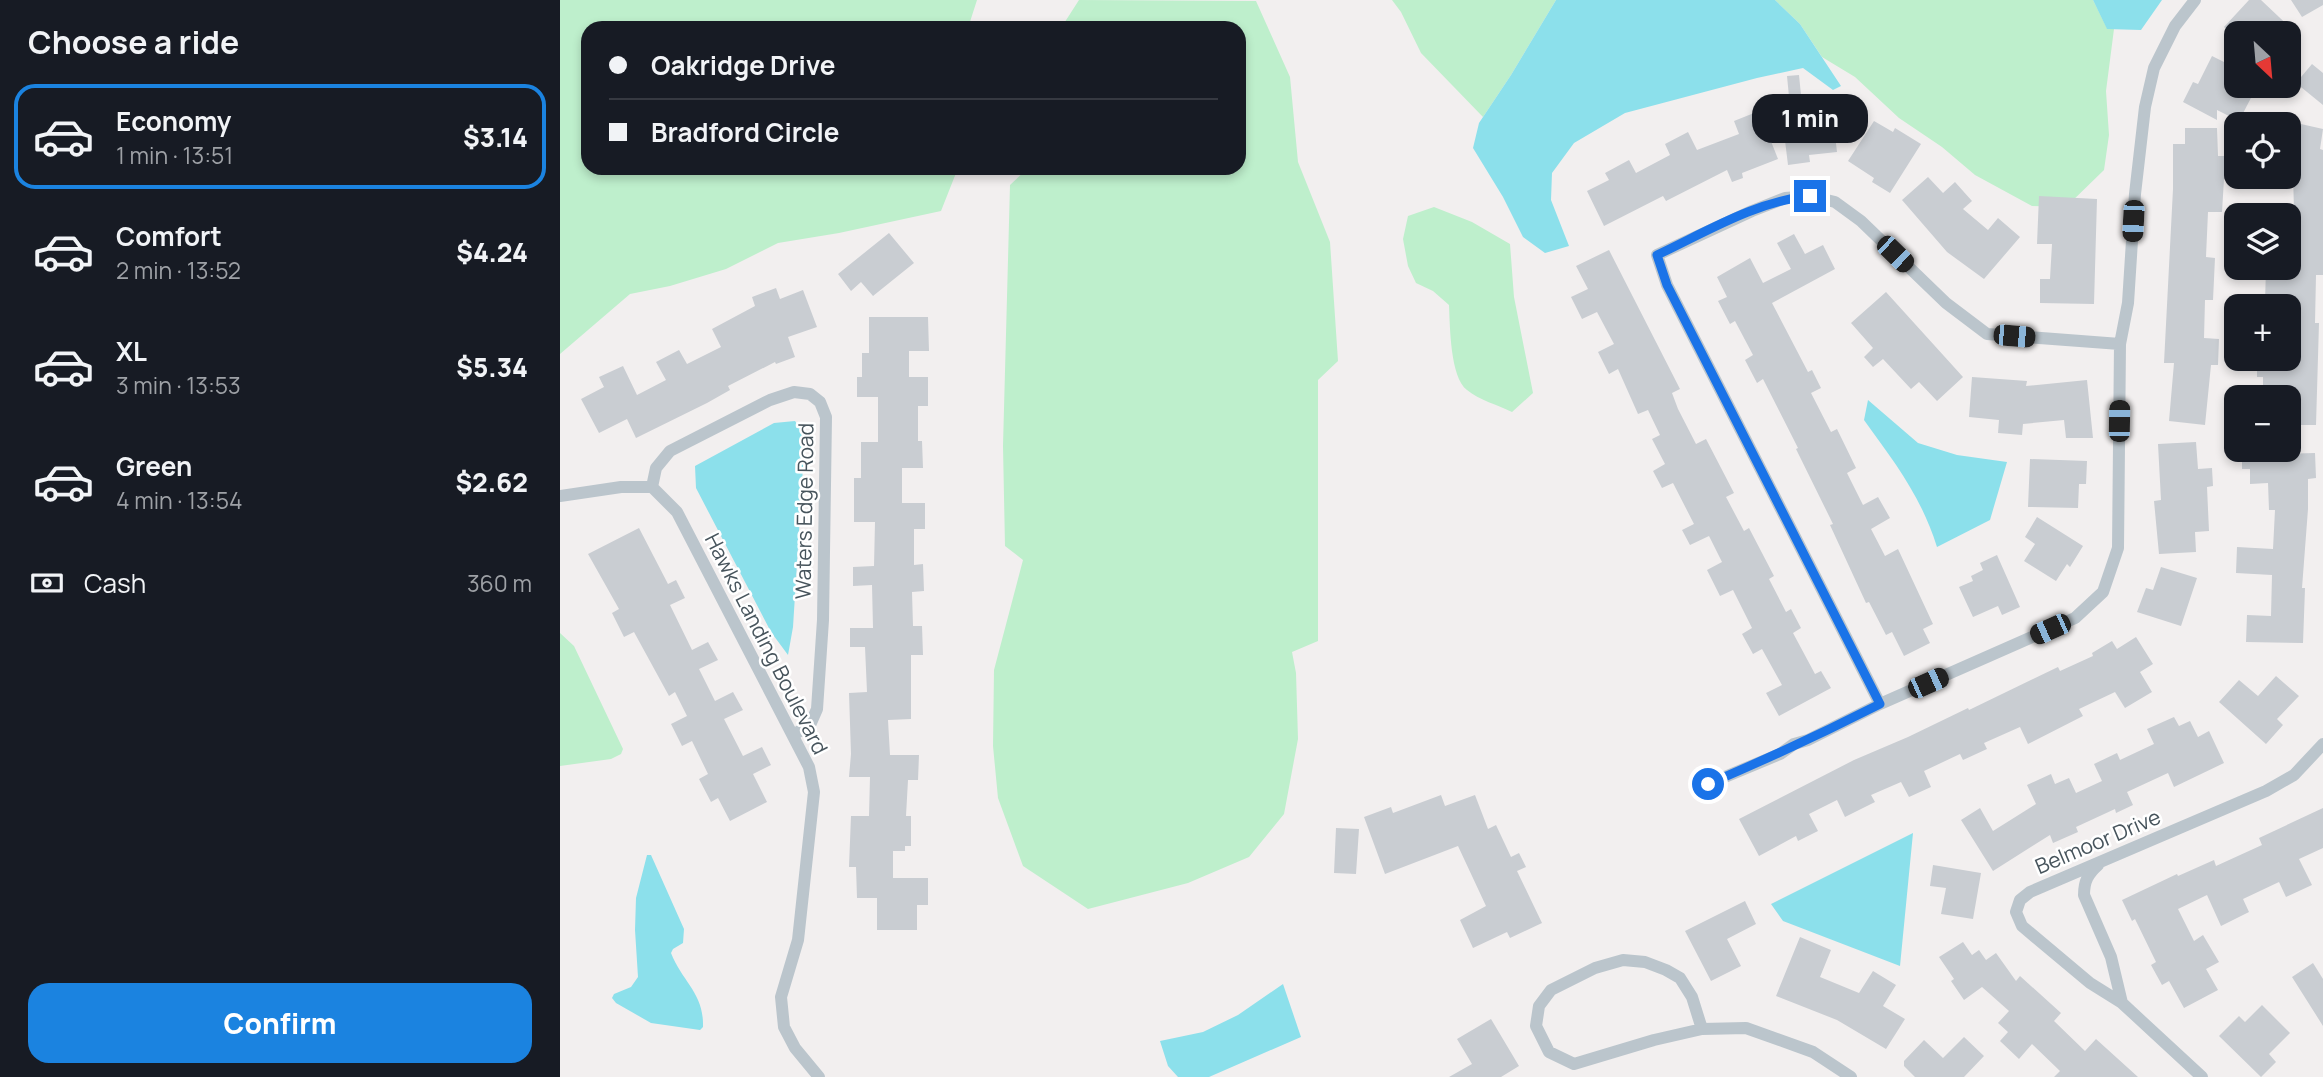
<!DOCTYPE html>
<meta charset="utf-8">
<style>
:root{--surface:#171b24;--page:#242831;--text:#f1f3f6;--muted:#9ea1a6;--line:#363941;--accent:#1b83e0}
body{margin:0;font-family:Manrope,sans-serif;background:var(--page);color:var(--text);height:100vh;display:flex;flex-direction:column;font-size:26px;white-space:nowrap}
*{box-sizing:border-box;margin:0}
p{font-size:23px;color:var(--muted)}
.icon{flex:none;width:38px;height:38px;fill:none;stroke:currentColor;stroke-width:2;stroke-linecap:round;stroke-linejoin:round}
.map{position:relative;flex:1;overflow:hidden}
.details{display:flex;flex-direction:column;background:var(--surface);width:560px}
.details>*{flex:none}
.banner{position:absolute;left:21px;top:21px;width:665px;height:154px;border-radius:21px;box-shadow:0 4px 10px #0003;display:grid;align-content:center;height:154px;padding:0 28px;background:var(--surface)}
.needle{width:46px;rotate:154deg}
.buttons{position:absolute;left:1664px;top:21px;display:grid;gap:14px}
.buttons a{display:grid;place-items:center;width:77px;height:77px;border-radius:14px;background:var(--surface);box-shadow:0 4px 10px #0003;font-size:35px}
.end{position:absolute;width:32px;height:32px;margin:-16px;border:9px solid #1a73e8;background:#fff;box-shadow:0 0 0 4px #fff}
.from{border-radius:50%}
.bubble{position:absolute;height:49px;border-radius:21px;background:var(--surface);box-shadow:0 4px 10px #0003;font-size:23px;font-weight:800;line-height:49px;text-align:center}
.car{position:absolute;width:21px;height:42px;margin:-21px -10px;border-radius:9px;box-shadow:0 0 5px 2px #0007;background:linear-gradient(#222 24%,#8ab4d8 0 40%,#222 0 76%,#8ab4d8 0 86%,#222 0)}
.banner b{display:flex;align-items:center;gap:24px;height:66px;font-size:26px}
.banner b+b{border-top:2px solid var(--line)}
.banner i{width:18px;height:18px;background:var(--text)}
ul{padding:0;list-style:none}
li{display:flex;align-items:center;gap:21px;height:105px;margin:0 14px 10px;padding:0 14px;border:4px solid transparent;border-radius:21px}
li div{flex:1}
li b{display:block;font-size:26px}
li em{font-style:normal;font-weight:800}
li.selected{border-color:var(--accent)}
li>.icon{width:63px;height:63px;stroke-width:1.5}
h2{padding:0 28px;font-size:32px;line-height:84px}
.pay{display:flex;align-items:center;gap:18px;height:77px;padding:0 28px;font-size:26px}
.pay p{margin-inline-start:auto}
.action{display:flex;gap:14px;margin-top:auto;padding:14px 28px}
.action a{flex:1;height:80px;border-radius:21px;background:var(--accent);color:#fff;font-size:28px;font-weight:800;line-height:80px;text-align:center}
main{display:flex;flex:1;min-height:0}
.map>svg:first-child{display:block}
</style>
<main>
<section class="details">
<h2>Choose a ride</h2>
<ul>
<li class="selected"><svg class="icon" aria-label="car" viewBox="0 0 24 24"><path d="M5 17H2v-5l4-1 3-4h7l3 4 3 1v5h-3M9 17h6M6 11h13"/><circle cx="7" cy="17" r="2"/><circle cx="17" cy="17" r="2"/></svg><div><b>Economy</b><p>1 min · 13:51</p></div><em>$3.14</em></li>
<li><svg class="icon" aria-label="car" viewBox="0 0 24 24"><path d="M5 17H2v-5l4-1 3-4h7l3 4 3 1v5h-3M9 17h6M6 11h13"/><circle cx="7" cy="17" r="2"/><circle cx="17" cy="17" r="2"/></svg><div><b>Comfort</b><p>2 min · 13:52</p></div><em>$4.24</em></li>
<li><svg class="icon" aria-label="car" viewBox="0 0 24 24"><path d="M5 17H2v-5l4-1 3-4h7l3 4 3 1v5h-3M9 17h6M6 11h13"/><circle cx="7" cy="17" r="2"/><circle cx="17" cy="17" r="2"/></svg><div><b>XL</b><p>3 min · 13:53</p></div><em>$5.34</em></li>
<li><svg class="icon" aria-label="car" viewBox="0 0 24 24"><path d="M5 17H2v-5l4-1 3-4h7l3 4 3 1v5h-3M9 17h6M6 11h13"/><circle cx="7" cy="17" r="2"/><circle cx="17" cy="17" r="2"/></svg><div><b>Green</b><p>4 min · 13:54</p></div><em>$2.62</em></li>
</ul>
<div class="pay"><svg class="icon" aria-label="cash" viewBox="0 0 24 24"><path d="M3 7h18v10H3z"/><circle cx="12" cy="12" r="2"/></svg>Cash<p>360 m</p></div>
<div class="action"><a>Confirm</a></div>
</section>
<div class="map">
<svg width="1763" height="1077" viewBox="0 0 1763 1077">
<rect width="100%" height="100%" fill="#f2efef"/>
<!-- green -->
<path fill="#beefcc" d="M0,0H417L408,28H28V168H398L381,211L279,233L218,243L166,269L110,286L70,294L0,354Z
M519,0L696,1L730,77L738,162L770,242L778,361L758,380V641L732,652L736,673L738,739L724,814L689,857L628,883L528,909L463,866L438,798L433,746L434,670L463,560L445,546L443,446L450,185L468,168H679V28H501Z
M832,0H996L951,75L923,117L861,53L841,12Z
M1215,0H1533L1547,28L1554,29L1546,91L1549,135L1544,170L1506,207L1472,206L1415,175L1382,147L1339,118L1295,77L1262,57L1240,24Z
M874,207L912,222L950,244L954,297L973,393L952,412C938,405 919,400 907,390C890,377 890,326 889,305L873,291L856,283L848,266L843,239L848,216Z
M0,633L14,646L63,749L61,754L51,759L0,766Z"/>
<!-- water -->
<path fill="#8ce0eb" d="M996,0H1215L1240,24L1281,86L1273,90L1243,68L1197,78L1065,113L1014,143L992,173L991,200L1009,246L985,253L963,237L943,197L913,148L919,123L951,75Z
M1533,0H1602L1581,30L1547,29Z
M1308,400L1358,443L1397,455L1447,462L1430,520L1377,547C1361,496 1335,463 1304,420Z
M235,421L245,435L233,627L228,655L211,632L136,488L135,466L214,423Z
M1353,833L1340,966L1223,921L1211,904Z
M87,855H91L124,929L123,943L113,949L111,953C123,983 144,993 143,1027L140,1030L91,1023L56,1003L52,998L54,994L71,987L78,977L75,930L76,898Z
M723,984L741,1037L649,1077H618L608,1066L600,1041L643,1032L678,1015Z"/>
<!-- building -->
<path fill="#c9cdd2" d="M1689,0H1701L1736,33H1670L1664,27Z
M1731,0H1763V5L1742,17Z
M1652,56L1676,68V86L1693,94L1679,121L1657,110V120L1623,102L1633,82L1638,84Z
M1752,64L1763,73V105L1736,83Z
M1239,75L1242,105L1252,104L1253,116L1263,115L1265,128L1274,127L1277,152L1249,155L1250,162L1228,165L1221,108L1230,107L1227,76Z
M1199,111L1218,159L1182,173L1183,178L1172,182L1167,170L1106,201L1103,196L1044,226L1027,191L1049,180L1045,173L1069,160L1076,173L1110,155L1105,144L1128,132L1137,150L1179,134L1174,121Z
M1314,121L1333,132L1335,128L1361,144L1330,193L1312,182L1314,178L1288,161Z
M1732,122L1763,129L1760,149L1763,150V275H1756L1755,323H1759L1756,425H1729V397H1703V377H1697V359H1729V303L1705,302L1706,268H1729V211H1734L1733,173L1729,172V138Z
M1625,128H1657L1658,156H1676V178L1664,179L1662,212H1648L1646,257L1655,258L1653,300H1645L1644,338L1659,339L1658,365H1651L1645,425L1609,421L1614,363H1604L1613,189V144H1625Z
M1368,177L1383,193L1395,182L1412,201L1403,209L1428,230L1438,218L1460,237L1424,279L1387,252L1342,200Z
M1479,196L1537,199L1534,304L1480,303V279H1490L1492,244H1477Z
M329,233L354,263L313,296L301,282L291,291L278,274Z
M1234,234L1245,254L1263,245L1275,269L1212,303L1248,372L1252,370L1261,388L1251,393L1271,432L1277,429L1296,468L1287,473L1303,505L1318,497L1330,518L1311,529L1325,556L1338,549L1373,624L1363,629L1370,643L1344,656L1332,632L1326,635L1309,602L1306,603L1270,525L1273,524L1236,449L1238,448L1203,379L1197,383L1185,360L1193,355L1175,321L1170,324L1158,301L1167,297L1157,277L1190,258L1203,283L1231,269L1217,243Z
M1049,250L1120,389L1112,393L1118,409L1136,444L1146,439L1174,493L1166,497L1184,531L1189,528L1214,576L1209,579L1226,612L1231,609L1241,628L1233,633L1255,674L1261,671L1271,688L1219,716L1206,693L1222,685L1202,649L1193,654L1182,634L1192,628L1173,590L1160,596L1147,570L1162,562L1149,536L1130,545L1122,530L1134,524L1113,483L1102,488L1093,471L1105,464L1092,439L1100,435L1088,410L1078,414L1058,369L1049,374L1038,352L1054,344L1037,312L1022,319L1011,297L1028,289L1016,266Z
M216,288L220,299L243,290L257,327L228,337L235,357L216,364L215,362L168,386L170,390L147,403L76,438L67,419L39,433L21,399L44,387L39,377L63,366L77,395L106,380L96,362L119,350L127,364L161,347L152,329L195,306L192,297Z
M1326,292L1403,377L1377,401L1359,382L1351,389L1323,359L1313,367L1304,357L1313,348L1291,323Z
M309,317H368L369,351H349V377H368V406H358V441H362L363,468H342V503H365V529H354V565L363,564L364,591L352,592L353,626H362L363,655H351V719L328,720L330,755H359L358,780H348L346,816H351V846H345V851H333V878H368V905H357V930H317V898H297L296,867H289L291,816H309L310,777H289L291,754L289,693L307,692L305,647H290V628H313L312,585L293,586V567L314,566L315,522H294V478H301V442H318V397H297V377H302V353H309Z
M1412,377L1467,381L1466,386L1527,380L1533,438H1506L1504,420L1463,424L1462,435L1438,433L1439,420L1409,417Z
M1636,442L1638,469L1652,468L1653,486L1647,487L1649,531L1635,532L1636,552L1599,554L1594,501L1601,500L1598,444Z
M1755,453L1756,478L1748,479V509L1742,588H1745L1743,643L1686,642L1687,615L1711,616L1712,575L1676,573L1677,547L1713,549L1715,510H1709L1708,483L1690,484V469H1682V455Z
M1470,459L1527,461L1526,484H1519L1518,508L1468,507Z
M1477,517L1523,546L1510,567L1507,564L1496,581L1464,561L1475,544L1465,537Z
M79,528L108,584L116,580L125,598L110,605L132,650L148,642L158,660L139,669L155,701L173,692L183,710L164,719L183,756L202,747L211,765L193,774L207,802L170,821L158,798L151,802L139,779L148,774L132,741L122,746L111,724L127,716L115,692L109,696L74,632L64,637L52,613L59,609L28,554Z
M1437,555L1460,607L1442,615L1438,606L1413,617L1399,587L1413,581L1411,576L1423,570L1420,563Z
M1601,567L1637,578L1621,626L1577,612L1586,588L1593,590Z
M1576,637L1593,664L1580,672L1592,692L1565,708L1555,692L1519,709L1523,716L1468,744L1460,727L1424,743L1427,749L1403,760L1400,754L1364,771L1371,787L1349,797L1341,782L1311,795L1315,802L1285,817L1277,800L1249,814L1258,831L1238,841L1236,836L1199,856L1179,819L1294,760L1348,737L1408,708L1409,710L1498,667L1500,671L1533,656L1532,653L1552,641L1557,649Z
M1716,676L1739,696L1717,719L1723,725L1706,744L1659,702L1679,680L1698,696Z
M1614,717L1619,726L1630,721L1638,737L1649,731L1664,763L1614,787L1608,773L1567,792L1573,805L1556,813L1555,809L1516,827L1518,832L1493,843L1490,835L1433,871L1401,820L1420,808L1433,831L1476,804L1467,785L1491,774L1495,784L1509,778L1516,793L1542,781L1534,764L1557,753L1560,760L1594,744L1587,729Z
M881,795L885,806L915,795L928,829L936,825L951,857L959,853L966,867L957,871L982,923L950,938L947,932L913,948L900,920L926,906L898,846L825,874L804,817L831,807L833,813Z
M1763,808V848L1739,859L1752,885L1726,897L1719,882L1683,899L1689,912L1661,926L1647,895L1618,909L1634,941L1643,935L1659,962L1646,969L1658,990L1624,1008L1609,981L1602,985L1591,965L1596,962L1575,919L1572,921L1562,900L1617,874L1618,876L1654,860L1656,866L1702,845L1699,838Z
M776,828L799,829L796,874L774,873Z
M1373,865L1421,873L1413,919L1381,914L1386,888L1370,886Z
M1185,901L1196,924L1167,939L1181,966L1151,981L1125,931Z
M1240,937L1271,950L1260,977L1299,993L1313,971L1336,985L1323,1006L1345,1019L1326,1049L1277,1020L1216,996Z
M1403,942L1412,955L1419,950L1426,960L1436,953L1456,981L1460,976L1501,1013L1494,1021L1525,1051L1536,1039L1578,1077H1494L1500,1071L1472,1044L1459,1059L1440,1041L1448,1032L1438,1023L1449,1011L1422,987L1404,1000L1391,981L1394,979L1379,957Z
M1753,963L1763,979V1026L1732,977Z
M1702,1005L1730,1033L1709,1054L1716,1062L1701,1077L1659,1036L1679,1016L1685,1022Z
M931,1019L959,1066L941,1077H889L912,1064L897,1039Z
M1404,1037L1424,1056L1404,1077H1355L1344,1066V1061L1364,1040L1383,1058Z"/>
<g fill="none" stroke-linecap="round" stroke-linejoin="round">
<!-- street -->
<path stroke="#bbc5cc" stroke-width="12" d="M92,487L96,468L110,451L210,400L234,392L250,394L260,402L266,417L263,620L257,709L250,725L233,735
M0,496L61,487H92L117,512L249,767L254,792L238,940L221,997L224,1027L235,1048L259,1077
M1320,704L1107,285L1097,255L1192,211L1225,198L1250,196L1275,202L1301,221L1386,303L1427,334L1560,344
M1148,784L1220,754L1234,744L1248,740L1320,704L1515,618L1543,592L1558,548L1560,344L1568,303L1575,194L1585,107L1594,68L1615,26L1635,0
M1538,865C1528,874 1524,881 1524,895L1551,957L1562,1003
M1142,1029L1132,997L1120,978L1106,970L1085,962L1063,960L1035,968L991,990L979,1006L976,1026L989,1052L1014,1064L1094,1040L1142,1029L1186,1028L1253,1052L1291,1077
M1642,1077L1562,1003L1530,983L1462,926L1456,912L1460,900L1470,892L1706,791L1734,775L1763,744"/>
</g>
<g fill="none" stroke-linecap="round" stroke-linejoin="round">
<!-- route -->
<path stroke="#1a73e8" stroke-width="9" d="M1148,784C1207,759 1263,733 1320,704L1107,285L1097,255C1146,232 1196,201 1250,196"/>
</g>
<g text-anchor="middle" stroke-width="5" stroke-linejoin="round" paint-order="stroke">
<!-- street labels -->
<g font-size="21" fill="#47545c" stroke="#fff">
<text transform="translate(245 511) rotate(-89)" y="7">Waters Edge Road</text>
<text transform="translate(206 644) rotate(63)" y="7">Hawks Landing Boulevard</text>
<text transform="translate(1538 842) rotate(-23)" y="7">Belmoor Drive</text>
</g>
</g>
</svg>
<div class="buttons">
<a><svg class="needle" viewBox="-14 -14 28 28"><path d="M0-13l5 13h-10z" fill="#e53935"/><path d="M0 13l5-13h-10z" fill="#9ea1a6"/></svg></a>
<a><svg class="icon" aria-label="locate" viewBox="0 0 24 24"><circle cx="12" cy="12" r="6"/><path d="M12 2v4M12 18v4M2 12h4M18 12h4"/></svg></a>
<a><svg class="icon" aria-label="layers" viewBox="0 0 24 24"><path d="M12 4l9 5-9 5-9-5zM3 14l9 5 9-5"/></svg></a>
<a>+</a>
<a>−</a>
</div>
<i class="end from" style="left:1148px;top:784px"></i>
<i class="end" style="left:1250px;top:196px"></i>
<div class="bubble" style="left:1192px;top:94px;width:116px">1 min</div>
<i class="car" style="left:1573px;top:221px;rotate:183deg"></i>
<i class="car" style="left:1335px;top:254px;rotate:134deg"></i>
<i class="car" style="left:1454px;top:336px;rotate:95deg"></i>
<i class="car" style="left:1559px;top:421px;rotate:1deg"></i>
<i class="car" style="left:1490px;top:629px;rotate:246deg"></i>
<i class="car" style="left:1368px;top:683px;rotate:66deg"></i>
<div class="banner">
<b><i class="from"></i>Oakridge Drive</b>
<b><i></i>Bradford Circle</b>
</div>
</div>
</main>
